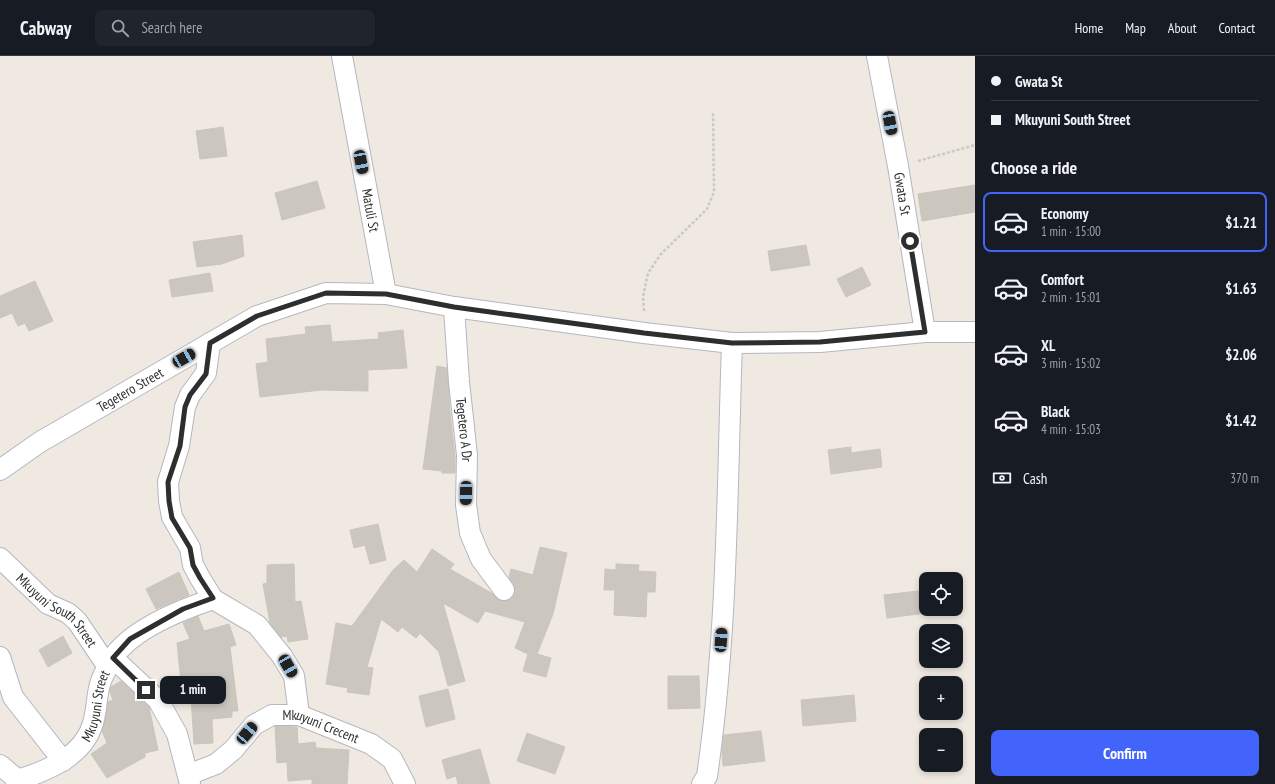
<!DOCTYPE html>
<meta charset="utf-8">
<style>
:root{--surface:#171b24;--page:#20242c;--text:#f1f3f6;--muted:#9ea1a6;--line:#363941;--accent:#4264fb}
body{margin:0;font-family:"PT Sans Narrow",sans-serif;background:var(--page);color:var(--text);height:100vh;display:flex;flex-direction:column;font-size:15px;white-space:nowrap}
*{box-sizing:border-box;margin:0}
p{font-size:13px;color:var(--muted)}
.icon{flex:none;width:22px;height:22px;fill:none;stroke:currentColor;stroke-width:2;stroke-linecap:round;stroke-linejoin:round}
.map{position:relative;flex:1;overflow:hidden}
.drawer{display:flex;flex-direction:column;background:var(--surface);width:300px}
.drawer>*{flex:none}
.hud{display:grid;align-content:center;height:88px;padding:0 16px;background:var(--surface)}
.controls{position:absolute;left:919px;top:516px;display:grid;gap:8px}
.controls a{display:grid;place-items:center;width:44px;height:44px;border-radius:8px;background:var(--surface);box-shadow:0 2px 6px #0003;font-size:20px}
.end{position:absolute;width:18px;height:18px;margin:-9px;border:5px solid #2e2e2e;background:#fff;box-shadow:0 0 0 2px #fff}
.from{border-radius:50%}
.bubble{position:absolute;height:28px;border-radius:8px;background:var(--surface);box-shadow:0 2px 6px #0003;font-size:13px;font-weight:700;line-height:28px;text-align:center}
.car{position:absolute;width:12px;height:24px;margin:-12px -6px;border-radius:5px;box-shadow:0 0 3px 1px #0007;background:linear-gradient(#222 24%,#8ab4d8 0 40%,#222 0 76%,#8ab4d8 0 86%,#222 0)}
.hud b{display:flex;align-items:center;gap:14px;height:38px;font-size:15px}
.hud b+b{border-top:1px solid var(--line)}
.hud i{width:10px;height:10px;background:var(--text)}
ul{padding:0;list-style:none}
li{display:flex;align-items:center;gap:12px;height:60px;margin:0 8px 6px;padding:0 8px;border:2px solid transparent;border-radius:8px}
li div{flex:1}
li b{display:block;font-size:15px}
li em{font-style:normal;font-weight:700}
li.selected{border-color:var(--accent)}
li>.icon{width:36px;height:36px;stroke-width:1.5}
h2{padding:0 16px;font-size:18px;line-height:48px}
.pay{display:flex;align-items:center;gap:10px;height:44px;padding:0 16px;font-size:15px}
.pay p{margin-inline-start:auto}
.cta{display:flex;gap:8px;margin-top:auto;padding:8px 16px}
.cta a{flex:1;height:46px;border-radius:8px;background:var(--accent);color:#fff;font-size:16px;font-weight:700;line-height:46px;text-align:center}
header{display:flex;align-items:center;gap:24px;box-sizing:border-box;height:56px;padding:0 20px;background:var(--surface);border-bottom:1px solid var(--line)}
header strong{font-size:19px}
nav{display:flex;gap:22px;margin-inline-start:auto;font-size:14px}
.search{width:280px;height:36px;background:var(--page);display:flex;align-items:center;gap:10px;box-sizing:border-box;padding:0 14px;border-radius:8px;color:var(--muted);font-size:15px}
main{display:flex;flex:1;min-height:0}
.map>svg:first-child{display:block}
</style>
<header>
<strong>Cabway</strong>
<div class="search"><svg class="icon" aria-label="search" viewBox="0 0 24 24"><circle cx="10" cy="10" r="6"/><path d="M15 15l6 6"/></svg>Search here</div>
<nav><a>Home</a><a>Map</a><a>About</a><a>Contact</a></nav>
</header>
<main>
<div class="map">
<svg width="975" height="728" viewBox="0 0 975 728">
<rect width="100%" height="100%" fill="#efe9e1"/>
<!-- building -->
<path fill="#cbc7bf" stroke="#cbc5ba" d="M223,71L227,100L200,103L196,75Z
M317,125L325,152L282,164L275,137Z
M975,129V156L922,165L918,138Z
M242,179L244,200L222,208L197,211L193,186Z
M806,189L810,209L771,215L768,195Z
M862,211L871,229L846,241L837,223Z
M210,217L213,235L172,241L169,224Z
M35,225L53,265L29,275L25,267L18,270L12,257L0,262V240Z
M330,269L332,286L379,283L378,277L403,274L407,312L368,314V335L321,334L260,341L256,308L268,306L266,283L306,278L305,271Z
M437,310L447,312L450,357L455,400V417H442V415L423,413Z
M851,391V397L880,393L882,411L831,418L828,394Z
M378,468L386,504L370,508L365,489L354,492L350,474Z
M540,491L567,497L553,558L537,598L551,602L546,621L523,615L528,598L515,592L525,566L485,555L478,567L443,547L465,625L448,630L439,596L420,577L416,582L402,571L398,576L381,563L367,611L373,612L369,639L347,636L348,632L326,628L336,567L352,570L393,514L404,504L417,516L432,493L454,508L450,513L493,538L499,544L505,545L511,543L515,538V532L509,521L511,513L533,519Z
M294,508L295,546L301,545L308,583L288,586L287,580L281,581L270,567L263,528L267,527V509Z
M616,508L639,509L638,515L656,516L655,536H647L646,561L614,559L615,534H604L605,513L616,514Z
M179,516L189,539L156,553L146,533Z
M926,534V557L887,562L884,539Z
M198,560L204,575L229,568L236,589L230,591L238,655H232V661L212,663L213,687L194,688L190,625L181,626L177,587L190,583L183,567Z
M63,580L72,597L48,611L39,594Z
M668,620H699L700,652L668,653Z
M121,625L149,651L158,694L145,697V701L107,722L91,698L107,687L102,675L108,646L113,644L110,636L111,631Z
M448,633L455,663L426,671L419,640Z
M854,639L856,665L803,670L801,644Z
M275,670L297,671L298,688L315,686L316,692L349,694L347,728H312V723L288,725L287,706L277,707Z
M761,675L765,705L723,710L722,696L724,679Z
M527,677L565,691L555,718L517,705Z
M480,693L490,728H458L456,720L447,723L442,704Z"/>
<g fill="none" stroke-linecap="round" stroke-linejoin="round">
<!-- minor casing -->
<g stroke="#b4b7c1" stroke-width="22">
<g id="minor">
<path id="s1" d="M342,0L386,238"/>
<path id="s2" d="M877,0L898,110L925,276"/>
<path id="s3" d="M454,251L459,326L467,399L466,449L470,477L481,503L504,534"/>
<path d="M210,287L206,317L190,339L185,351L179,390L168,426L169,445L172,461L190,492L193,509L200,522L213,543L257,569L282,600L294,620L299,659"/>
<path id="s4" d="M0,414L40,386L257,260L326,237L386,238L454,251L644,277L732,287L820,286L925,276H975"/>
<path id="s5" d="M0,502L48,548L68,557L77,565L108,611"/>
<path d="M0,601L13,641L63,705"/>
<path d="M113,602L158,644L177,678L190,728"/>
<path d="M0,709L18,724"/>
<path id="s6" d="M188,719L216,708L233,694L254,669L272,659H299L371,688L392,703L405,728"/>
<path id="s7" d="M16,728L18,724C46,715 82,701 92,670C97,657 96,642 100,628C102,620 108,611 112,603C131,573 180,554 213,543"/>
<path d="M702,728L707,720C728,577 727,431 732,287"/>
</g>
</g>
<!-- path -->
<path stroke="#c9c9c9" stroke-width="2.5" stroke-dasharray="3 2" stroke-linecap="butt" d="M918,105L975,89
M644,255L643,241L648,217L661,198L707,153L714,136L713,55"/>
<!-- minor -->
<use href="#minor" stroke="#fff" stroke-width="20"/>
</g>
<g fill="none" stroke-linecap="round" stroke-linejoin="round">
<!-- route -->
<path stroke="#2e2e2e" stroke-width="5" d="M146,634L113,602L130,583L183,553L213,542L200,522L193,509L190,492L172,462L169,445L168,426L180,390L185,351L190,339L206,318L210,287L257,260L326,237L386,238L454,251L644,277L732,287L820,286L925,276L910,185"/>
</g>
<g text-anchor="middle" stroke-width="4" stroke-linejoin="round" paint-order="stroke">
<!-- street labels -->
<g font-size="14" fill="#2e2e2e" stroke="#fff">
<text dy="5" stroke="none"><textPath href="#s2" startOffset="140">Gwata St</textPath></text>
<text dy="5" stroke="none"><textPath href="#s1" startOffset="157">Matuli St</textPath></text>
<text dy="5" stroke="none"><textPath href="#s4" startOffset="153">Tegetero Street</textPath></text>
<text dy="5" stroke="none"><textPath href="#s3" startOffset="123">Tegetero A Dr</textPath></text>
<text dy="5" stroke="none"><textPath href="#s5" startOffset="78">Mkuyuni South Street</textPath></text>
<text dy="5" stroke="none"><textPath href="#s7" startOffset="120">Mkuyuni Street</textPath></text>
<text dy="5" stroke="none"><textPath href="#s6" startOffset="156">Mkuyuni Crecent</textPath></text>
</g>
</g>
</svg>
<div class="controls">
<a><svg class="icon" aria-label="locate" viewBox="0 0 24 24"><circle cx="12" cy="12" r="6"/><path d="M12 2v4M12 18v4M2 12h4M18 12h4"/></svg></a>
<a><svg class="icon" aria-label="layers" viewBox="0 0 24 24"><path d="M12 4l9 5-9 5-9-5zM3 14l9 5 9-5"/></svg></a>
<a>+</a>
<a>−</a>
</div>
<i class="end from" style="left:910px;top:185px"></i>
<i class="end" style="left:146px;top:634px"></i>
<div class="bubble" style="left:160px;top:620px;width:66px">1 min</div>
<i class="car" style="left:890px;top:67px;rotate:169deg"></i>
<i class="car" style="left:361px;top:106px;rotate:169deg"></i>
<i class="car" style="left:184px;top:302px;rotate:60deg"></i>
<i class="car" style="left:466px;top:437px;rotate:181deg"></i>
<i class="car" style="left:721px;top:584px;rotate:4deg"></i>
<i class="car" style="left:288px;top:610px;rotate:150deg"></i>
<i class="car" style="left:247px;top:677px;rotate:40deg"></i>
</div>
<section class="drawer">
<div class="hud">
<b><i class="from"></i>Gwata St</b>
<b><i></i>Mkuyuni South Street</b>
</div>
<h2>Choose a ride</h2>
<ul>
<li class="selected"><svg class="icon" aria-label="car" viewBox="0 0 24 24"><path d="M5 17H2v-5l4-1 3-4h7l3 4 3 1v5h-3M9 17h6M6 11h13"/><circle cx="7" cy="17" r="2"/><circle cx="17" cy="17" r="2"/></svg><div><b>Economy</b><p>1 min · 15:00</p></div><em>$1.21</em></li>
<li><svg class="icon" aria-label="car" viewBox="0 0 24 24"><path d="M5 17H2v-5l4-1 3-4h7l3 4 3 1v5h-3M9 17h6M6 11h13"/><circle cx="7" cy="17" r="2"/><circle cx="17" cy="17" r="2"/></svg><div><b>Comfort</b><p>2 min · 15:01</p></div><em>$1.63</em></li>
<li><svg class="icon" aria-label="car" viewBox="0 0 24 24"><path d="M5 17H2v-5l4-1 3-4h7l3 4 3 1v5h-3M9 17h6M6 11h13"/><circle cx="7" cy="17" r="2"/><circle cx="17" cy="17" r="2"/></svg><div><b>XL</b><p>3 min · 15:02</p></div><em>$2.06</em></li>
<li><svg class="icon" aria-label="car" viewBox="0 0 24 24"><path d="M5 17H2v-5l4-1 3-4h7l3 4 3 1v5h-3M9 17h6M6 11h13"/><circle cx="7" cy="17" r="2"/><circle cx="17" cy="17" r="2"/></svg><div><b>Black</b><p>4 min · 15:03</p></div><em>$1.42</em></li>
</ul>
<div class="pay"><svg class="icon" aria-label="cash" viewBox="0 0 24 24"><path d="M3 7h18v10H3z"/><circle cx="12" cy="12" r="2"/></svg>Cash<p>370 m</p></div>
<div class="cta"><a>Confirm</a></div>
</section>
</main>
